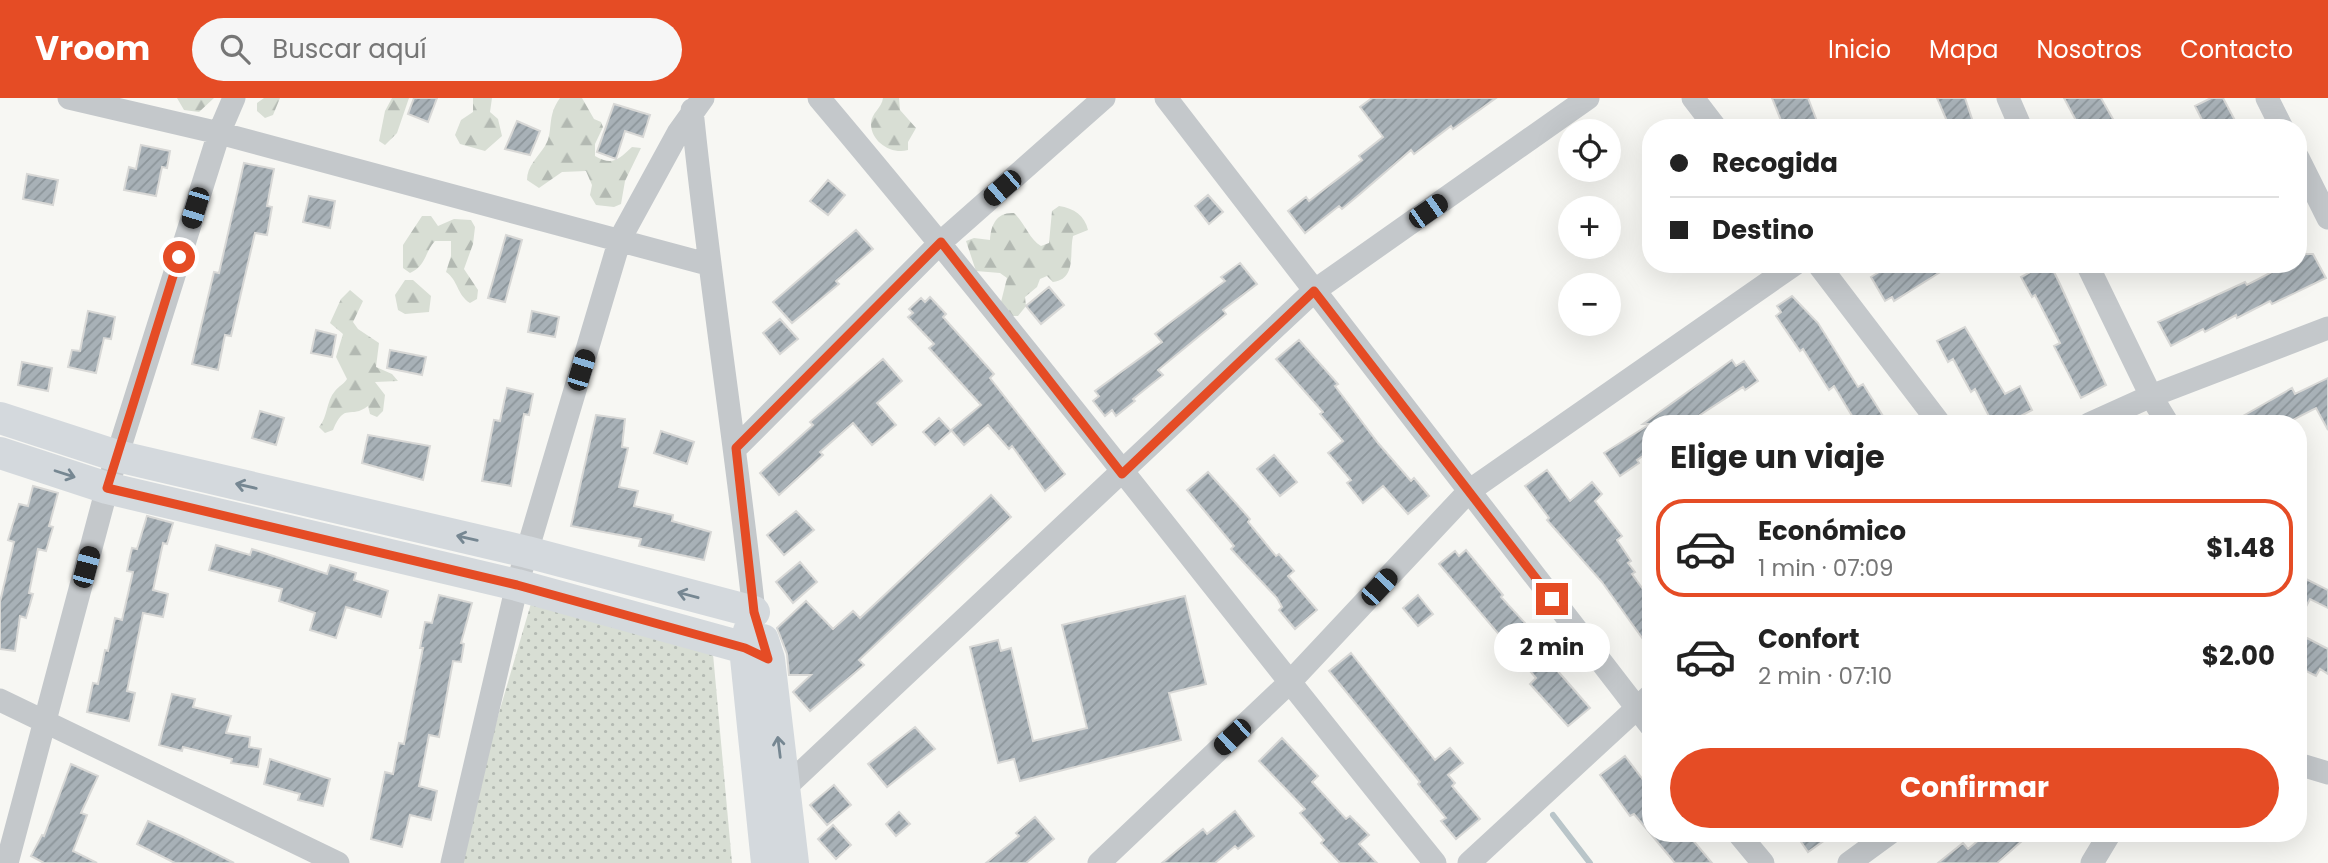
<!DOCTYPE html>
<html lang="es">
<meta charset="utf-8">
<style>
:root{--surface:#fff;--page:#f6f6f6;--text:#222;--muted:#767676;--line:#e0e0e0;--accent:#e54c25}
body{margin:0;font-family:Poppins,sans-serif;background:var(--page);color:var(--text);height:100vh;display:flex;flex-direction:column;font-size:26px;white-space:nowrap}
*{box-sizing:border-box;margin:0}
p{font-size:23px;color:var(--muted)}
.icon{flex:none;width:38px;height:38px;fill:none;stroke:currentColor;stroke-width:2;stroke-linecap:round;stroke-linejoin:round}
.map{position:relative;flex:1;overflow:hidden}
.details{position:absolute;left:1642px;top:317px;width:665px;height:427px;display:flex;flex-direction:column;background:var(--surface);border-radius:28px;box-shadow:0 7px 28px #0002}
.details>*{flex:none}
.hud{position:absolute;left:1642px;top:21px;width:665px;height:154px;border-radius:28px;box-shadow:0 7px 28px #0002;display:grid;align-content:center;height:154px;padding:0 28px;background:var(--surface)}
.controls{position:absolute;left:1558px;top:21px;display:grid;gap:14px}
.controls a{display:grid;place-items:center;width:63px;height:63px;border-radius:50%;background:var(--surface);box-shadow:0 7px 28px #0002;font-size:35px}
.end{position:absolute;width:32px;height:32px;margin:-16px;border:9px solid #e54c25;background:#fff;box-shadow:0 0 0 4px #fff}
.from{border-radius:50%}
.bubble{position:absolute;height:49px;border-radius:24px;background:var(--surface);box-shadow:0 7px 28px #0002;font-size:23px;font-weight:700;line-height:49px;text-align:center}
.car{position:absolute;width:21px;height:42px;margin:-21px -10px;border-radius:9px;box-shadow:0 0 5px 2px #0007;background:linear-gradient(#222 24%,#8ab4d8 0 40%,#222 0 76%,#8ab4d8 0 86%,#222 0)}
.hud b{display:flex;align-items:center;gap:24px;height:66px;font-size:26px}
.hud b+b{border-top:2px solid var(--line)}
.hud i{width:18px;height:18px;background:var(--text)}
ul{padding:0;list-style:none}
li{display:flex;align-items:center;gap:21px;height:98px;margin:0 14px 10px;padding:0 14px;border:4px solid transparent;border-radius:28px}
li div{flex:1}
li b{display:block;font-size:26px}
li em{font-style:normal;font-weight:700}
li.active{border-color:var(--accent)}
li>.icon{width:63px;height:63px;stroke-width:1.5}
h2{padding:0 28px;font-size:32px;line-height:84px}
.action{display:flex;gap:14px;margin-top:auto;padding:14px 28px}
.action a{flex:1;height:80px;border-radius:42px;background:var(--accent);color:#fff;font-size:28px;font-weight:700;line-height:80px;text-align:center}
header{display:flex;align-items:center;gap:42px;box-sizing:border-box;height:98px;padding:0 35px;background:var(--accent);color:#fff}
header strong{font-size:33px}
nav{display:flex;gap:38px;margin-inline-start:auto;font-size:24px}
.search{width:490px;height:63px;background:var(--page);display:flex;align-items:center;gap:18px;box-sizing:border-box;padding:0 24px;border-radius:38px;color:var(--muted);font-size:26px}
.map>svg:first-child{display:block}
</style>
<header>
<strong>Vroom</strong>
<div class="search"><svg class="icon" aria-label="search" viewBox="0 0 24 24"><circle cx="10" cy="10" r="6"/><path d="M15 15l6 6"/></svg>Buscar aquí</div>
<nav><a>Inicio</a><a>Mapa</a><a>Nosotros</a><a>Contacto</a></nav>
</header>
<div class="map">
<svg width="2328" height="765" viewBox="0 0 2328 765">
<defs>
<pattern id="forest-firs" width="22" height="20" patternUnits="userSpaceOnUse" patternTransform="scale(1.75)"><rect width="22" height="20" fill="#d8ded4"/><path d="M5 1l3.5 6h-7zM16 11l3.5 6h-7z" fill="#b3b9b2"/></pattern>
<pattern id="park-dots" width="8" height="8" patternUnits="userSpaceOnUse" patternTransform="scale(1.75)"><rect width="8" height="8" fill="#d8ded4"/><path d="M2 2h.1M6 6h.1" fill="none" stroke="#b3b9b2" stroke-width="1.8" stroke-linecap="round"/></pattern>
<pattern id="building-hatch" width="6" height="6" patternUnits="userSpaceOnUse" patternTransform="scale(1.75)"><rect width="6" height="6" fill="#a8b1b7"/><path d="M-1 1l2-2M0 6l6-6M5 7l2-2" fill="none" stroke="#8c959a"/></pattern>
</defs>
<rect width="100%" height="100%" fill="#f7f7f3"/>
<!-- forest -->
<path fill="url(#forest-firs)" d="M177,0H214L199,14L184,12Z
M264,0H280L273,17L265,20L257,13V5Z
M392,0H409L397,35L385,47L379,43L385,13Z
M473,0H492L490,14L498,21L502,38L485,53L460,46L455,37L461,22L473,14Z
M560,0H582L594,21L601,24L603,29L595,46V58C612,68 618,62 632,49L641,50L625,83L621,106L614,109L596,107L590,97L592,87L586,73L562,74L539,90L527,82C527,68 538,59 545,48C554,34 546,19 560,0Z
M883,0H899L900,12L916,30L908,44V52C892,57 871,44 871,26C871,15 882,10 883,0Z
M1059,108C1074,110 1085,118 1088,132L1073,138C1069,155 1077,181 1053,184L1047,178L1040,181L1037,189L1025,199L1026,208L1018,218H1009L1001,204L1007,180L1000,175L976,173L966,143L974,140L990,142C991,126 997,114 1014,115C1025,125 1029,141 1041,148L1049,145L1052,113Z
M422,118H431L438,128L454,121L471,122L475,129L473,146L464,171L478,192L477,201L470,205C457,197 458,182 446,174L451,158V143H435C424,155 427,167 410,175L403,170V147Z
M405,182H413L431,198L429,214L405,216L398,212L395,197Z
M350,192L363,203L353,224L358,231L379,245L376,269L392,276L398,283L375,284L385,297L383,313L377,319L370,316L368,308C350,322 345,303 333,332L325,335L319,329C328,319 326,303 335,293C339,288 344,286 347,281L336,259L343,236L330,225L341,201Z"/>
<!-- park -->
<path fill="url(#park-dots)" d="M532,502L713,556L732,765H455Z"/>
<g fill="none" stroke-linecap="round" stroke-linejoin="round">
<!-- stream -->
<path stroke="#b9c5c9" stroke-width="6" d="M1553,717L1590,765"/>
</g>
<!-- building -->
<path fill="url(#building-hatch)" stroke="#d8d8d6" stroke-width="2" d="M414,0H437L428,24L408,16Z
M1372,0H1496L1453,31L1451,28L1414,56L1411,52L1360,96L1342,111L1339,108L1305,135L1288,113L1306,99L1309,103L1362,62L1359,58L1383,39L1360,9Z
M1772,0H1808L1818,26L1809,30H1784Z
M1937,0H1965L1975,30H1950Z
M2064,0H2101L2118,30H2080Z
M2211,0H2223L2239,30H2206L2195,8Z
M614,6L650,17L643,39L625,33L616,61L597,54Z
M517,23L540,33L530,57L505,51Z
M141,47L170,53L167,70L162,69L156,98L124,92L129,69L136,71Z
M244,65L274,71L267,108L272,109L267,137L255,135L231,238L225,237L218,272L192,266L214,174L219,175Z
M27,76L58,82L53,107L23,101Z
M828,82L845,97L828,117L810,103Z
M1208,97L1223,114L1209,126L1195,108Z
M309,98L335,103L330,130L303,124Z
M856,132L873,151L836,183L839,186L792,225L773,204Z
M506,137L522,142L505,204L488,200Z
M2306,156H2313L2326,180L2272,206L2270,203L2237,220L2236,217L2205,234L2203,231L2171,248L2158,224L2245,184L2247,187L2287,166H2298V161Z
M1240,165L1257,186L1223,212L1226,216L1158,272L1163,277L1133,301L1135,303L1116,318L1112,312L1105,318L1093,303L1099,298L1095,293L1162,244L1155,236L1225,183L1221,179Z
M1892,166H1953L1894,203L1892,199L1885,203L1871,179Z
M2046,166H2050L2059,184L2106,287L2081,300L2054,248L2060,245L2035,197L2032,199L2021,179Z
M1049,189L1064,207L1041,226L1026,208Z
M1792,198L1818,225L1858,289L1863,286L1888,326H1857L1834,288L1829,292L1803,251L1800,253L1776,218L1781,214L1777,208Z
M930,199L946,216L943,219L994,276L990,280L1065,376L1045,393L1012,348L1009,351L988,327L964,347L951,332L981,307L929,250L934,246L908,219L913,215L909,211L921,200L925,204Z
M88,213L115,219L111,241L104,240L96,275L68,269L72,252L80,253Z
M532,213L559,219L555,239L528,234Z
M780,221L798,241L780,256L763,235Z
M1965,229L2005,296L2020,288L2032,312L2006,326H1993L1975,291L1971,294L1953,261L1948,264L1937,243Z
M316,232L336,237L332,259L311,255Z
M1299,242L1338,286L1335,288L1378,345L1411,383L1414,380L1429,398L1408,416L1383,388L1363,405L1347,385L1351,382L1328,355L1343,343L1320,316L1323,314L1276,261Z
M390,252L426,259L422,277L387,270Z
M883,261L902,283L877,305L896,327L872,347L853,325L820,354L823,357L779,397L760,375L813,327L810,324Z
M1732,262L1736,268L1744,263L1758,283L1745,292L1743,289L1697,319L1701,326H1643Z
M22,264L52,270L48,293L18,287Z
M2328,280V332L2316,310L2285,326H2229L2292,290L2295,296Z
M507,290L533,296L529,317L524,316L511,388L482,383L494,322L500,323Z
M260,313L284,320L276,347L252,340Z
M596,317L625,321L622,349L628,350L619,389L638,393L634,408L673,417L672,423L711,434L704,462L639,448L641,441L571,428Z
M939,320L951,333L935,347L923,334Z
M1650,326V353L1637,362L1639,365L1620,378L1604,355Z
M661,333L694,344L687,366L654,355Z
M368,337L430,348L423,382L362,365Z
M1274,357L1297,384L1280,398L1257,371Z
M1547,372L1570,403L1592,384L1602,396L1595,403L1622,438L1617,442L1631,463L1628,465L1635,474L1632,476L1650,501V551L1602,484L1547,422L1549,420L1525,388Z
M1208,374L1250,421L1248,424L1276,458L1279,456L1294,473L1288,478L1317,512L1295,531L1279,512L1282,509L1277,500L1231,451L1234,448L1187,392Z
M33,388L58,395L49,428L53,429L46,453L38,451L29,495L33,496L26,520L20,518L15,553L0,551V504L14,444L8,442L19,406L28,408Z
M991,397L1011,419L859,562L864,567L810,613L793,594L811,577H789L787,556L777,530L806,503L833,531L853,513L860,520Z
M796,413L814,432L784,457L767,437Z
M147,418L173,425L167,446L163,445L153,492L168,496L163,519L143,515L127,593L135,595L129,623L87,614L93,585L98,586L105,552L108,553L115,520L122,522L133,474L127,473L129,463L132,450L137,451Z
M216,447L250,457L252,451L327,476L330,467L356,475L354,482L388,493L381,519L346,509L336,540L310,532L315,515L279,503L282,491L209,472Z
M1466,452L1503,497L1501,499L1548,550L1542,555L1590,610L1568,628L1530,586L1536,580L1439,466L1455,453L1459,458Z
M800,464L817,484L793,505L776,484Z
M2298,477L2328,492V510L2310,501L2298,524Z
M439,497L472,505L461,545L464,546L461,564L453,563L439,639L429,637L419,688L437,693L431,722L410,717L402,749L371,741L385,674L393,676L399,645L404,646L423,550H420L425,524L432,525Z
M1418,497L1433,516L1418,528L1403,510Z
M1185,498L1206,586L1169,595L1181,642L1020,683L1014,661L998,665L970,549L998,542L1001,553L1011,550L1033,643L1087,630L1062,527Z
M2307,540L2328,551V576L2320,571L2316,578L2300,570L2303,563L2298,558Z
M1351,555L1435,662L1450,650L1463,665L1448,677L1455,685L1452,688L1480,721L1456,741L1441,723L1446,720L1418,686L1420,684L1329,573Z
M172,596L195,601L193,609L231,618L226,635L250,639L249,649L261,651L258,669L231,665L232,661L183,649L182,653L159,647Z
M915,629L935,651L887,689L868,666Z
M1282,640L1318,678L1312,684L1346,721L1350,718L1369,737L1359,746L1377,765H1340L1321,745L1324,742L1300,715L1305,711L1259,663Z
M1625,658L1650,691V735H1687L1712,765H1675L1634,716L1630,718L1600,677Z
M270,661L330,681L323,708L298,702L300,696L264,686Z
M71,666L98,678L81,715L87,717L73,753L97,765H44L31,758L42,737L44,738Z
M834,687L851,707L827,727L810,707Z
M1235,713L1254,738L1238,751L1235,748L1215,765H1162L1203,731L1207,736Z
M899,714L910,726L896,738L886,726Z
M1035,719L1054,741L1026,765H986L1019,738L1016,735Z
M148,723L181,738L234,765H175L137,746Z
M833,727L851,747L836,761L818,741Z
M1795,735H1835L1808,754Z
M1987,735H2031L1997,765H1938L1963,745L1968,751Z"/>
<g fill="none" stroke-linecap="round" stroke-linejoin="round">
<!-- street -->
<path stroke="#c4c8cb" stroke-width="23" d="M69,0L219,35L707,166
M819,0C1030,250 1229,511 1435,765
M1166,0L1650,627
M1693,0L1716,30
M2008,0L2021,30
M2267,0L2282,30
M692,12C709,180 736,346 754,514
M2298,60L2328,120
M1818,166L1940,326
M2087,166L2151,298L2168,326
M2089,326L2151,298L2328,230
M736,350L941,144L1104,0
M0,602L338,765
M2298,666L2328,675
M775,699L1314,193L1588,0
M1738,735L1763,765
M7,765L107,390L219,35L234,0
M452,765L517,487L620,141L678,35L703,0
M1099,765L1289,585L1469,393L1795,166
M1469,765L1650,598
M1849,765L1890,735
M2092,765L2110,735"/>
<!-- secondary -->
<path stroke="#d4d9dd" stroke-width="32" d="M0,320L117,358L527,454L754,514
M0,355L107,390L517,487L745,550L769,561
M749,533L745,550L767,765
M763,542L769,561L793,765"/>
</g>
<!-- one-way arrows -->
<defs><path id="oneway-shaft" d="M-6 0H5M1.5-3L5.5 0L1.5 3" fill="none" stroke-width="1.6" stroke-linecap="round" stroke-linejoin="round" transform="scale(1.75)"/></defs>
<g stroke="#768792">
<use href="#oneway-shaft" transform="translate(65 376) rotate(18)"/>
<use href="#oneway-shaft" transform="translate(246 388) rotate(-167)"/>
<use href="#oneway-shaft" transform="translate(467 440) rotate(-167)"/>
<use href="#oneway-shaft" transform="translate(688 497) rotate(-165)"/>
<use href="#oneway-shaft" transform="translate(779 649) rotate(-97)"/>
</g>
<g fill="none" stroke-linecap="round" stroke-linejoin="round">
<!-- route -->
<path stroke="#e54c25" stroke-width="9" d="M179,159L107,390L517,487L745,550L768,561L754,514L736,350L941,144L1122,376L1314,193L1552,501"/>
</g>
</svg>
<div class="controls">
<a><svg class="icon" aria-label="locate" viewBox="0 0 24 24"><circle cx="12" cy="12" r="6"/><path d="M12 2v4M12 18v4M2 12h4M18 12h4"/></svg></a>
<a>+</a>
<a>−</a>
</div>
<i class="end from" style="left:179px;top:159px"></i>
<i class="end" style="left:1552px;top:501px"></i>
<div class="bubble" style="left:1494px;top:525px;width:116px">2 min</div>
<i class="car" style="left:1002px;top:90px;rotate:229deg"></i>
<i class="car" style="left:195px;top:110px;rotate:197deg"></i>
<i class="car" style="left:1428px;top:113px;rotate:55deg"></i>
<i class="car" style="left:581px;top:272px;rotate:17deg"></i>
<i class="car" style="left:86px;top:469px;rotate:15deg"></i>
<i class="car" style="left:1379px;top:489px;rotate:43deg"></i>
<i class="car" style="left:1232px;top:639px;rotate:227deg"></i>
<div class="hud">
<b><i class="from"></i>Recogida</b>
<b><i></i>Destino</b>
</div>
<section class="details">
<h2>Elige un viaje</h2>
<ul>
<li class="active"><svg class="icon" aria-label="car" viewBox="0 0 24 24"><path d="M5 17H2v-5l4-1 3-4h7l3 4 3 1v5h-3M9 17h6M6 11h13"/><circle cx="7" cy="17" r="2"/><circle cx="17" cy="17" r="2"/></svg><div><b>Económico</b><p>1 min · 07:09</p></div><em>$1.48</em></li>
<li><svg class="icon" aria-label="car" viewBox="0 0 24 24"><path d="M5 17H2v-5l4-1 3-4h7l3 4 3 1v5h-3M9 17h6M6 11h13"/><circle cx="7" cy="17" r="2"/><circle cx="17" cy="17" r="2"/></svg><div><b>Confort</b><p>2 min · 07:10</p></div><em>$2.00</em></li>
</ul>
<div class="action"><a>Confirmar</a></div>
</section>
</div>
